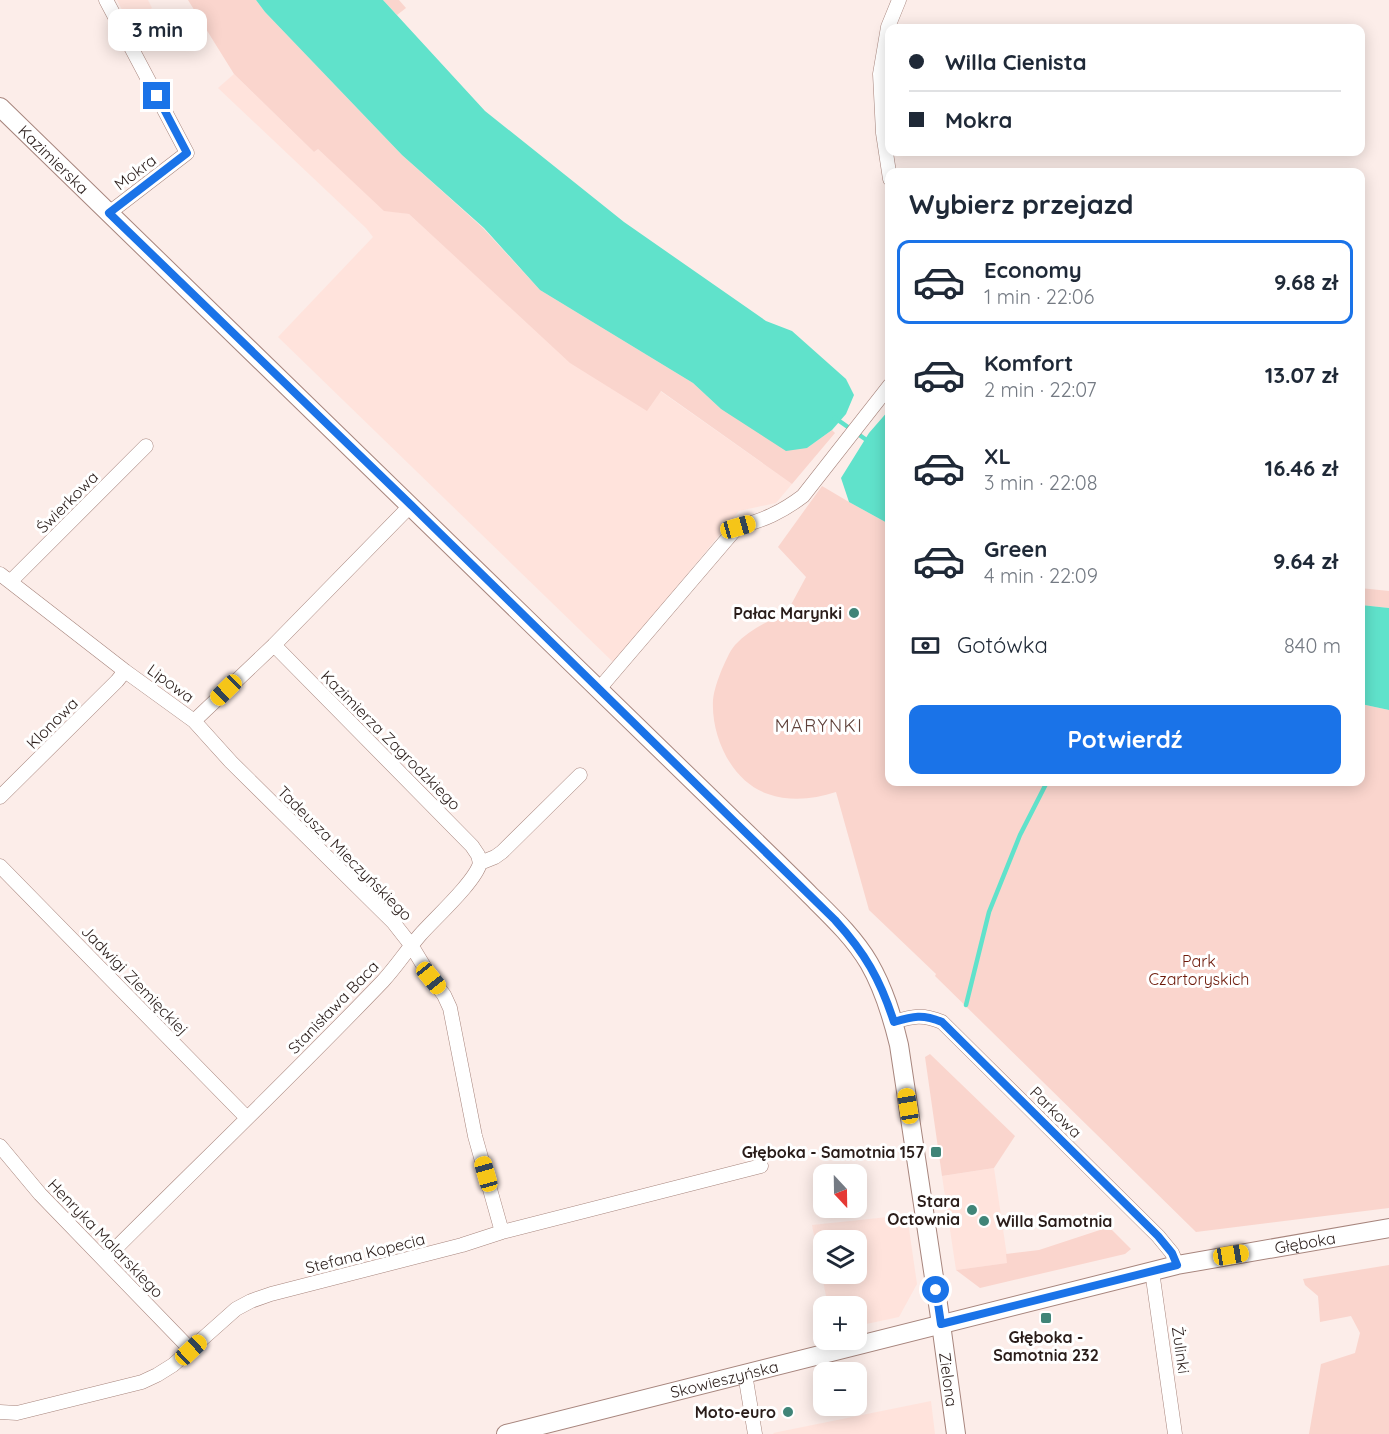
<!DOCTYPE html>
<html lang="pl">
<meta charset="utf-8">
<style>
:root{--surface:#fff;--page:#f2f2f3;--text:#1f2937;--muted:#747a83;--line:#e0e1e3;--accent:#1a73e8}
body{margin:0;font-family:Quicksand,sans-serif;background:var(--page);color:var(--text);height:100vh;display:flex;flex-direction:column;font-size:22px;white-space:nowrap}
*{box-sizing:border-box;margin:0}
p{font-size:20px;color:var(--muted)}
.icon{flex:none;width:33px;height:33px;fill:none;stroke:currentColor;stroke-width:2;stroke-linecap:round;stroke-linejoin:round}
.map{position:relative;flex:1;overflow:hidden}
.panel{position:absolute;left:885px;top:168px;width:480px;height:618px;display:flex;flex-direction:column;background:var(--surface);border-radius:12px;box-shadow:0 3px 15px #0003}
.panel>*{flex:none}
.banner{position:absolute;left:885px;top:24px;width:480px;height:132px;border-radius:12px;box-shadow:0 3px 15px #0003;display:grid;align-content:center;height:132px;padding:0 24px;background:var(--surface)}
.needle{width:39px;rotate:158deg}
.buttons{position:absolute;left:813px;top:1164px;display:grid;gap:12px}
.buttons a{display:grid;place-items:center;width:54px;height:54px;border-radius:12px;background:var(--surface);box-shadow:0 3px 15px #0003;font-size:30px}
.end{position:absolute;width:27px;height:27px;margin:-14px;border:8px solid #1a73e8;background:#fff;box-shadow:0 0 0 3px #fff}
.from{border-radius:50%}
.bubble{position:absolute;height:42px;border-radius:12px;background:var(--surface);box-shadow:0 3px 15px #0003;font-size:20px;font-weight:700;line-height:42px;text-align:center}
.car{position:absolute;width:18px;height:36px;margin:-18px -9px;border-radius:8px;box-shadow:0 0 4px 2px #0007;background:linear-gradient(#f5c518 24%,#345 0 40%,#f5c518 0 76%,#345 0 86%,#f5c518 0)}
.banner b{display:flex;align-items:center;gap:21px;height:57px;font-size:22px}
.banner b+b{border-top:2px solid var(--line)}
.banner i{width:15px;height:15px;background:var(--text)}
ul{padding:0;list-style:none}
li{display:flex;align-items:center;gap:18px;height:84px;margin:0 12px 9px;padding:0 12px;border:3px solid transparent;border-radius:12px}
li div{flex:1}
li b{display:block;font-size:22px}
li em{font-style:normal;font-weight:700}
li.selected{border-color:var(--accent)}
li>.icon{width:54px;height:54px;stroke-width:1.5}
h2{padding:0 24px;font-size:27px;line-height:72px}
.pay{display:flex;align-items:center;gap:15px;height:66px;padding:0 24px;font-size:22px}
.pay p{margin-inline-start:auto}
.button{display:flex;gap:12px;margin-top:auto;padding:12px 24px}
.button a{flex:1;height:69px;border-radius:12px;background:var(--accent);color:#fff;font-size:24px;font-weight:700;line-height:69px;text-align:center}
.map>svg:first-child{display:block}
</style>
<div class="map">
<svg width="1389" height="1434" viewBox="0 0 1389 1434">
<rect width="100%" height="100%" fill="#fcede9"/>
<!-- built -->
<path fill="#ffe3dc" fill-rule="evenodd" d="M117,0H148L152,8L128,22Z
M234,74L314,152L318,149L384,210L409,214L571,363L647,410L660,391L792,484L776,503L739,511L614,663L278,337L373,237L366,228L218,88Z
M994,1168L1008,1263L956,1270L942,1176Z
M907,1215L917,1284L899,1317L857,1326L856,1306H828L812,1225ZM856,1240V1274H824V1240Z
M931,1401L935,1434H774L773,1433Z"/>
<!-- green -->
<path fill="#fad5cd" d="M188,0H256L265,12L402,155L483,228L540,290L693,383L721,409L807,448L832,430L835,433L792,484L661,391L647,411L570,363L409,214L384,211L318,149L314,152L234,74Z
M383,0H399L406,8L397,15Z
M822,486L849,502L889,524L890,782H1360L1361,704L1389,710V1208L1196,1232L935,976L936,974L869,910L836,792C814,799 791,802 768,794C732,782 711,737 713,700C714,690 718,679 722,669C726,661 729,652 735,645C749,630 767,621 786,614L806,577L778,547Z
M1360,588L1389,591V608L1361,605Z
M930,1054L1015,1136L994,1168L942,1176L925,1057Z
M1109,1227L1131,1249L1125,1254L980,1288L956,1270L1007,1263L1006,1254L1039,1250Z
M1389,1265V1434H1309L1321,1364L1355,1353L1360,1333L1351,1316L1320,1322L1318,1296L1305,1285L1303,1279Z"/>
<!-- water -->
<path fill="#60e2cb" d="M256,0H383L485,111L624,222L766,321L792,331L846,379L854,395L846,414L832,430L807,448L786,451L721,409L693,383L540,290L484,228L402,155L265,12Z
M889,410V524L849,502L841,478L869,433Z
M1361,605L1389,608V710L1361,704Z"/>
<g fill="none" stroke-linecap="round" stroke-linejoin="round">
<!-- stream -->
<path stroke="#60e2cb" stroke-width="4.5" d="M835,418L868,441
M966,1005L989,912L1020,835L1047,782"/>
<!-- street casing -->
<g stroke="#a7857d" stroke-width="15">
<path id="street" d="M106,0L187,153L109,213
M890,179L883,133L880,74L888,27L899,0
M0,574L125,671L194,721L274,645L411,505
M11,581L146,446
M274,645L472,846L478,855L480,863
M599,689L734,531L738,527C764,520 782,512 803,496L890,385
M194,721L231,762L393,922L411,945L431,978L444,995L450,1008L475,1136L502,1232
M0,797L117,681L125,671
M0,866L247,1118
M894,1022C913,1016 923,1014 942,1022L1158,1236L1172,1253L1177,1265
M0,1146L40,1194L191,1350
M104,1260C197,1167 292,1076 383,981C396,967 407,950 420,935C434,919 476,881 480,863L495,857L502,852L580,775
M1152,1271L1175,1434
M745,1374L755,1434
M0,1412L17,1413L142,1382L157,1375L173,1365L236,1309L251,1301L271,1294L462,1245L502,1232L761,1166"/>
</g>
<!-- secondary casing -->
<g stroke="#a7857d" stroke-width="20">
<g id="secondary">
<path id="s1" d="M0,107L732,819C758,844 783,868 808,893C830,915 853,936 869,963C884,989 892,1016 899,1045L941,1324L956,1434"/>
<path id="s2" d="M506,1434L1177,1265L1389,1228"/>
</g>
</g>
<!-- street -->
<use href="#street" stroke="#fff" stroke-width="14"/>
<!-- secondary -->
<use href="#secondary" stroke="#fff" stroke-width="18"/>
</g>
<g fill="none" stroke-linecap="round" stroke-linejoin="round">
<!-- route -->
<path stroke="#1a73e8" stroke-width="8" d="M157,96L187,153L109,213L411,505L835,920C865,953 880,979 894,1022C913,1016 923,1014 942,1022L1158,1236L1172,1253L1177,1265L941,1324L936,1290"/>
</g>
<!-- markers -->
<g fill="#408477" stroke="#fff" stroke-width="2">
<circle cx="854" cy="613" r="6"/>
<rect x="930" y="1146" width="12" height="12" rx="3"/>
<circle cx="972" cy="1210" r="6"/>
<circle cx="984" cy="1221" r="6"/>
<rect x="1040" y="1312" width="12" height="12" rx="3"/>
<circle cx="788" cy="1412" r="6"/>
</g>
<g text-anchor="middle" stroke-width="6" stroke-linejoin="round" paint-order="stroke">
<!-- street labels -->
<g font-size="16" fill="#2a1d1a" stroke="#fff">
<text dy="6" stroke="none"><textPath href="#s1" startOffset="75">Kazimierska</textPath></text>
<text transform="translate(135 172) rotate(-37)" y="6">Mokra</text>
<text transform="translate(67 502) rotate(-45)" y="6">Świerkowa</text>
<text transform="translate(171 683) rotate(36)" y="6">Lipowa</text>
<text transform="translate(52 723) rotate(-45)" y="6">Klonowa</text>
<text transform="translate(391 740) rotate(45)" y="6">Kazimierza Zagrodzkiego</text>
<text transform="translate(345 853) rotate(45)" y="6">Tadeusza Mieczyńskiego</text>
<text transform="translate(135 980) rotate(46)" y="6">Jadwigi Ziemięckiej</text>
<text transform="translate(333 1007) rotate(-46)" y="6">Stanisława Baca</text>
<text transform="translate(1056 1112) rotate(45)" y="6">Parkowa</text>
<text transform="translate(106 1238) rotate(46)" y="6">Henryka Malarskiego</text>
<text dy="6" stroke="none"><textPath href="#s2" startOffset="822">Głęboka</textPath></text>
<text transform="translate(365 1253) rotate(-14)" y="6">Stefana Kopecia</text>
<text transform="translate(1181 1350) rotate(82)" y="6">Żulinki</text>
<text dy="6" stroke="none"><textPath href="#s2" startOffset="225">Skowieszyńska</textPath></text>
<text dy="6" stroke="none"><textPath href="#s1" startOffset="1646">Zielona</textPath></text>
</g>
<!-- poi labels -->
<g font-size="16" font-weight="bold" fill="#2a1d1a" stroke="#fff" text-anchor="end">
<text x="842" y="619">Pałac Marynki</text>
<text x="924" y="1158">Głęboka - Samotnia 157</text>
<text x="960" y="1207">Stara<tspan x="960" dy="18">Octownia</tspan></text>
<text x="996" y="1227" text-anchor="start">Willa Samotnia</text>
<text x="1046" y="1343" text-anchor="middle">Głęboka -<tspan x="1046" dy="18">Samotnia 232</tspan></text>
<text x="776" y="1418">Moto-euro</text>
</g>
<!-- park labels -->
<g font-size="16" fill="#6d1a0a" stroke="#fff">
<text x="1199" y="967">Park<tspan x="1199" dy="18">Czartoryskich</tspan></text>
</g>
<!-- neighbourhood labels -->
<g font-size="18" letter-spacing="1.5" fill="#5f413a" stroke="#fff">
<text x="819" y="732">MARYNKI</text>
</g>
</g>
</svg>
<div class="buttons">
<a><svg class="needle" viewBox="-14 -14 28 28"><path d="M0-13l5 13h-10z" fill="#e53935"/><path d="M0 13l5-13h-10z" fill="#747a83"/></svg></a>
<a><svg class="icon" aria-label="layers" viewBox="0 0 24 24"><path d="M12 4l9 5-9 5-9-5zM3 14l9 5 9-5"/></svg></a>
<a>+</a>
<a>−</a>
</div>
<i class="end from" style="left:936px;top:1290px"></i>
<i class="end" style="left:157px;top:96px"></i>
<div class="bubble" style="left:108px;top:9px;width:99px">3 min</div>
<i class="car" style="left:738px;top:527px;rotate:74deg"></i>
<i class="car" style="left:226px;top:690px;rotate:226deg"></i>
<i class="car" style="left:431px;top:978px;rotate:141deg"></i>
<i class="car" style="left:908px;top:1106px;rotate:351deg"></i>
<i class="car" style="left:486px;top:1174px;rotate:344deg"></i>
<i class="car" style="left:1231px;top:1255px;rotate:81deg"></i>
<i class="car" style="left:191px;top:1350px;rotate:47deg"></i>
<div class="banner">
<b><i class="from"></i>Willa Cienista</b>
<b><i></i>Mokra</b>
</div>
<section class="panel">
<h2>Wybierz przejazd</h2>
<ul>
<li class="selected"><svg class="icon" aria-label="car" viewBox="0 0 24 24"><path d="M5 17H2v-5l4-1 3-4h7l3 4 3 1v5h-3M9 17h6M6 11h13"/><circle cx="7" cy="17" r="2"/><circle cx="17" cy="17" r="2"/></svg><div><b>Economy</b><p>1 min · 22:06</p></div><em>9.68 zł</em></li>
<li><svg class="icon" aria-label="car" viewBox="0 0 24 24"><path d="M5 17H2v-5l4-1 3-4h7l3 4 3 1v5h-3M9 17h6M6 11h13"/><circle cx="7" cy="17" r="2"/><circle cx="17" cy="17" r="2"/></svg><div><b>Komfort</b><p>2 min · 22:07</p></div><em>13.07 zł</em></li>
<li><svg class="icon" aria-label="car" viewBox="0 0 24 24"><path d="M5 17H2v-5l4-1 3-4h7l3 4 3 1v5h-3M9 17h6M6 11h13"/><circle cx="7" cy="17" r="2"/><circle cx="17" cy="17" r="2"/></svg><div><b>XL</b><p>3 min · 22:08</p></div><em>16.46 zł</em></li>
<li><svg class="icon" aria-label="car" viewBox="0 0 24 24"><path d="M5 17H2v-5l4-1 3-4h7l3 4 3 1v5h-3M9 17h6M6 11h13"/><circle cx="7" cy="17" r="2"/><circle cx="17" cy="17" r="2"/></svg><div><b>Green</b><p>4 min · 22:09</p></div><em>9.64 zł</em></li>
</ul>
<div class="pay"><svg class="icon" aria-label="cash" viewBox="0 0 24 24"><path d="M3 7h18v10H3z"/><circle cx="12" cy="12" r="2"/></svg>Gotówka<p>840 m</p></div>
<div class="button"><a>Potwierdź</a></div>
</section>
</div>
